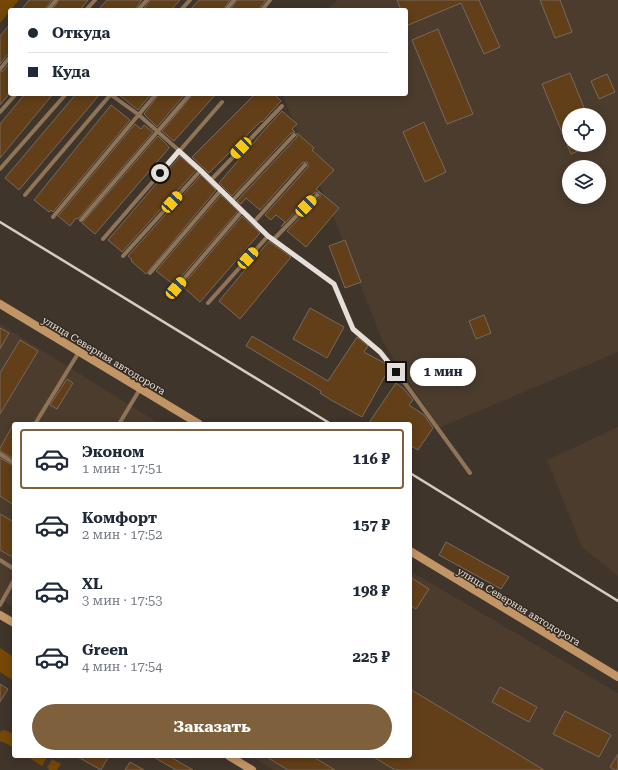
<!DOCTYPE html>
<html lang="ru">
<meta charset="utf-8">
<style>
:root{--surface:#fff;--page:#f6f6f7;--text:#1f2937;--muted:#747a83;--line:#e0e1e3;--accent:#7f603d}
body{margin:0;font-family:"Roboto Serif",serif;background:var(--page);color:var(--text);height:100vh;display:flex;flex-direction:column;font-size:15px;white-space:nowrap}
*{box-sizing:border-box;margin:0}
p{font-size:13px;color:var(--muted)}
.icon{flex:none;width:22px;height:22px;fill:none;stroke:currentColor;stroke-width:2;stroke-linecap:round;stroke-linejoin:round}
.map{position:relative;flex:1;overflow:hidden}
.sheet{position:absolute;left:12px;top:422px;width:400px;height:336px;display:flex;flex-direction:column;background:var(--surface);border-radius:4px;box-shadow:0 2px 10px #0003}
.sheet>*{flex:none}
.banner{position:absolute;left:8px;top:8px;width:400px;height:88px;border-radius:4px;box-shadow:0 2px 10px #0003;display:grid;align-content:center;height:88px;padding:0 20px;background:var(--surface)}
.buttons{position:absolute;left:562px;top:108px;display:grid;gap:8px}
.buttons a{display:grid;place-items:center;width:44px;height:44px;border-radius:50%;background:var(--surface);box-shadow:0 2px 10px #0003;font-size:20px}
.end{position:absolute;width:18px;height:18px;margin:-9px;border:5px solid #e6dfd9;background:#111;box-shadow:0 0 0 2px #111}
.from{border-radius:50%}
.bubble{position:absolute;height:28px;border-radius:14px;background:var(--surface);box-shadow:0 2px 10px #0003;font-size:13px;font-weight:700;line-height:28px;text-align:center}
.car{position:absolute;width:12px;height:24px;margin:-12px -6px;border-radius:5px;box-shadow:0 0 3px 1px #0007;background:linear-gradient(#f5c518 24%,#345 0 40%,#f5c518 0 76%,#345 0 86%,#f5c518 0)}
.banner b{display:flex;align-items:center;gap:14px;height:38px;font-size:15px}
.banner b+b{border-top:1px solid var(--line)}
.banner i{width:10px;height:10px;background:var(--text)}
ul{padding:7px 0 0;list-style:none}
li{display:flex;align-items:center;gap:12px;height:60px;margin:0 8px 6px;padding:0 12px;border:2px solid transparent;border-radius:4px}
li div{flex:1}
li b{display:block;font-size:15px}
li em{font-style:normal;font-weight:700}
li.on{border-color:var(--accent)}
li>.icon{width:36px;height:36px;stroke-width:1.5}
.action{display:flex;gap:8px;margin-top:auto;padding:8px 20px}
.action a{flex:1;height:46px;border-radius:24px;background:var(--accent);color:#fff;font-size:16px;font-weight:700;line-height:46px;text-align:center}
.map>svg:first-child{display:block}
</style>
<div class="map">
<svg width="618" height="770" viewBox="0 0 618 770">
<rect width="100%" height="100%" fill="#40352b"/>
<!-- built -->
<path fill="#4b3c2d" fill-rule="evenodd" d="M338,0H618V352L439,428L383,342L337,226L282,94H406V10H326ZM569,115H599V145H569ZM569,167H599V197H569Z
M0,324L160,424H14V608L0,599Z
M618,427V576L582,547L547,460Z
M410,571L618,693V770H273L251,756H410Z"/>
<!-- green -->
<path fill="#764707" d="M0,0H19L0,23Z
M0,648L14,657V681L0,672Z
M3,730L8,731L14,735V748L1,741L0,742V732Z
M26,756H48L42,766Z
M52,759L61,764L57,770H50L47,768Z"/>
<!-- building -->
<path fill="#623f18" stroke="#766a5f" d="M29,0H52L45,10H21Z
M59,0H88L80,10H52Z
M107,0H142L135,10H98Z
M150,0H180L171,10H143Z
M199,0H230L223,10H190Z
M237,0H266L258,10H230Z
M397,0H479L500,47L484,54L461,3L406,26V10H401Z
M540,0H560L572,32L555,38Z
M10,24V54L7,55L0,64V36Z
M438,29L473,114L447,124L412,40Z
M10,62V93L0,105V72L3,71Z
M570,73L587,115H569V145H592L571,154L542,84Z
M607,74L615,92L599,99L591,81Z
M25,94H53L0,158V124Z
M76,94H100L19,190L5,178Z
M118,94H151L138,110Z
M159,94H185L157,127L144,114Z
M193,94H216L174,141L162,131Z
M255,94H274L281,101L262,122L261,121L209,173L192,157Z
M111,105L130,120L53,212L51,210L49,212L34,200Z
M282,111L297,124L292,129L295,132L291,133L232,196L219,183L267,127Z
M424,122L446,172L425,182L403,132Z
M135,124L141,129L144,125L153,132L78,219L76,218L70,226L58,216Z
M297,133L314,148L312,150L334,170L316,189L339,208L306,247L287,231L320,197V194L319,192L314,193L281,227L285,222L276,215L271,220L265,215L308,167V164L307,162L302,163L260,210L246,198L241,204L237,201L297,137Z
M158,136L169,147V148L95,234L82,223Z
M180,156L196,170L122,252L108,240Z
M201,175L216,190L146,274L131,261L132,260L128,256Z
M221,195L238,211L174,285L156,271Z
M242,216L260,233L200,302L182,286Z
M345,240L361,282L345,288L329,246Z
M269,241L291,257L240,319L219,301Z
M310,308L344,327L327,358L293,339Z
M484,315L491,333L476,339L469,321Z
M0,328L9,333L0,349Z
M252,336L328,381L357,337L368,346L364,352L386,364L389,369L362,417L331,400L320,393L321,391L246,346Z
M20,340L38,351L0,414V373Z
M67,379L73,383L57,409L50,405Z
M396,383L404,389L413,400L409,405L424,415L433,428L418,450L410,445V424H368Z
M14,423V459L0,451V448Z
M0,458L14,466V505L0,496Z
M0,514L14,522V558L0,550Z
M446,542L509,577L501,589L439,555Z
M410,577L429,589L416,609L410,605Z
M0,684L8,689L0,702Z
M500,687L537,707L529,722L492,702Z
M410,689L544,770H395L372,756H410Z
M565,711L611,735L599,757L553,734Z
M618,754V770H615L610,767Z
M76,756H109L101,770Z
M152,756H169L193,770H176Z
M265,756H312L335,770H288Z
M130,762L144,770H125Z"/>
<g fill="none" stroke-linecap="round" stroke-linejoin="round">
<!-- lane -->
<path stroke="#907458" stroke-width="4" d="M48,10L56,0
M86,10L95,0
M138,10L147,0
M181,10L190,0
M226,10L234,0
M262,10L270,0
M0,69L10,57
M110,94L139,115L201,170L268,236L334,284L353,329L381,352L404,382L470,473
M0,112L16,94
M0,169L66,94
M211,180L282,106
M25,195L111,94
M232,201L294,135
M53,217L156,94
M81,220L190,94
M254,222L305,165
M103,239L222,102
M274,239L317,195
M123,256L201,170
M150,273L221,190
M176,288L242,211
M208,303L268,236
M35,424L79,352
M119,424L140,389
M0,454L14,463
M0,560L14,569
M0,605L14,580"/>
<!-- secondary -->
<path stroke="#c29567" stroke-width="8" d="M0,304L199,424
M410,551L618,677
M0,615L14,623
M229,756L252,770"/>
<!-- rail -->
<path stroke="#d4ccc6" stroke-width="2.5" d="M0,222L331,424
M410,473L618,601"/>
</g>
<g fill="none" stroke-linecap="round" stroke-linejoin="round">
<!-- route -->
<path stroke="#e6dfd9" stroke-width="5" d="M160,173L179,151L200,170L268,236L334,284L353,329L380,352L396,372"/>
</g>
<g text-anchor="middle" stroke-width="3" stroke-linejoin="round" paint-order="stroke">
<!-- street labels -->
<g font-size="10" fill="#e6dfd9" stroke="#352b21">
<text transform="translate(104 355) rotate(31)" y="4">улица Северная автодорога</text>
<text transform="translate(519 606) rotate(31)" y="4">улица Северная автодорога</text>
</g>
</g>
</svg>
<div class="buttons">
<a><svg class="icon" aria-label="locate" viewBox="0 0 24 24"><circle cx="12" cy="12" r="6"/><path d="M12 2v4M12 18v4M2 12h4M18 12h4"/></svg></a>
<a><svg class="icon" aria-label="layers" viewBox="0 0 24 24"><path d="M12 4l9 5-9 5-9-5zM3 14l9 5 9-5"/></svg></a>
</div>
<i class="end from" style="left:160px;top:173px"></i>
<i class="end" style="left:396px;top:372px"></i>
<div class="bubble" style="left:410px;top:358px;width:66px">1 мин</div>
<i class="car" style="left:241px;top:148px;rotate:224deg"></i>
<i class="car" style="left:172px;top:202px;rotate:42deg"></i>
<i class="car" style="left:306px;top:206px;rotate:44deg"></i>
<i class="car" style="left:248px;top:258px;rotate:42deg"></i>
<i class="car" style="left:176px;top:288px;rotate:41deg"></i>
<div class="banner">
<b><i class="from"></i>Откуда</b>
<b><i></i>Куда</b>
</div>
<section class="sheet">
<ul>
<li class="on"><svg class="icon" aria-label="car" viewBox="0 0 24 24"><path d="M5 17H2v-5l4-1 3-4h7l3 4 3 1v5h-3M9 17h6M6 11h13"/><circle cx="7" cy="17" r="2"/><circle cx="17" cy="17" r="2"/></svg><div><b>Эконом</b><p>1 мин · 17:51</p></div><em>116 ₽</em></li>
<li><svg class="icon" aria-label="car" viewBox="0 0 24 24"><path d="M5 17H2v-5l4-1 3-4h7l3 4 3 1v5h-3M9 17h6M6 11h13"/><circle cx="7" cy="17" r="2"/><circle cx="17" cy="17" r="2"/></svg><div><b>Комфорт</b><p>2 мин · 17:52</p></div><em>157 ₽</em></li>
<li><svg class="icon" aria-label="car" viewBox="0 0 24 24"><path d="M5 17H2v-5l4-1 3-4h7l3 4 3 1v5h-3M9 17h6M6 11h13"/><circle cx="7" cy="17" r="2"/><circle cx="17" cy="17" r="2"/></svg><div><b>XL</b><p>3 мин · 17:53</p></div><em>198 ₽</em></li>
<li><svg class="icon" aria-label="car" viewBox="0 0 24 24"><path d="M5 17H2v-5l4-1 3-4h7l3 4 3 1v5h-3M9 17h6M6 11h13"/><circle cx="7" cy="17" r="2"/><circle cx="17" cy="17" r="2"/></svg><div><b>Green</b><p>4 мин · 17:54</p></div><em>225 ₽</em></li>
</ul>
<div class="action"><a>Заказать</a></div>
</section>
</div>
